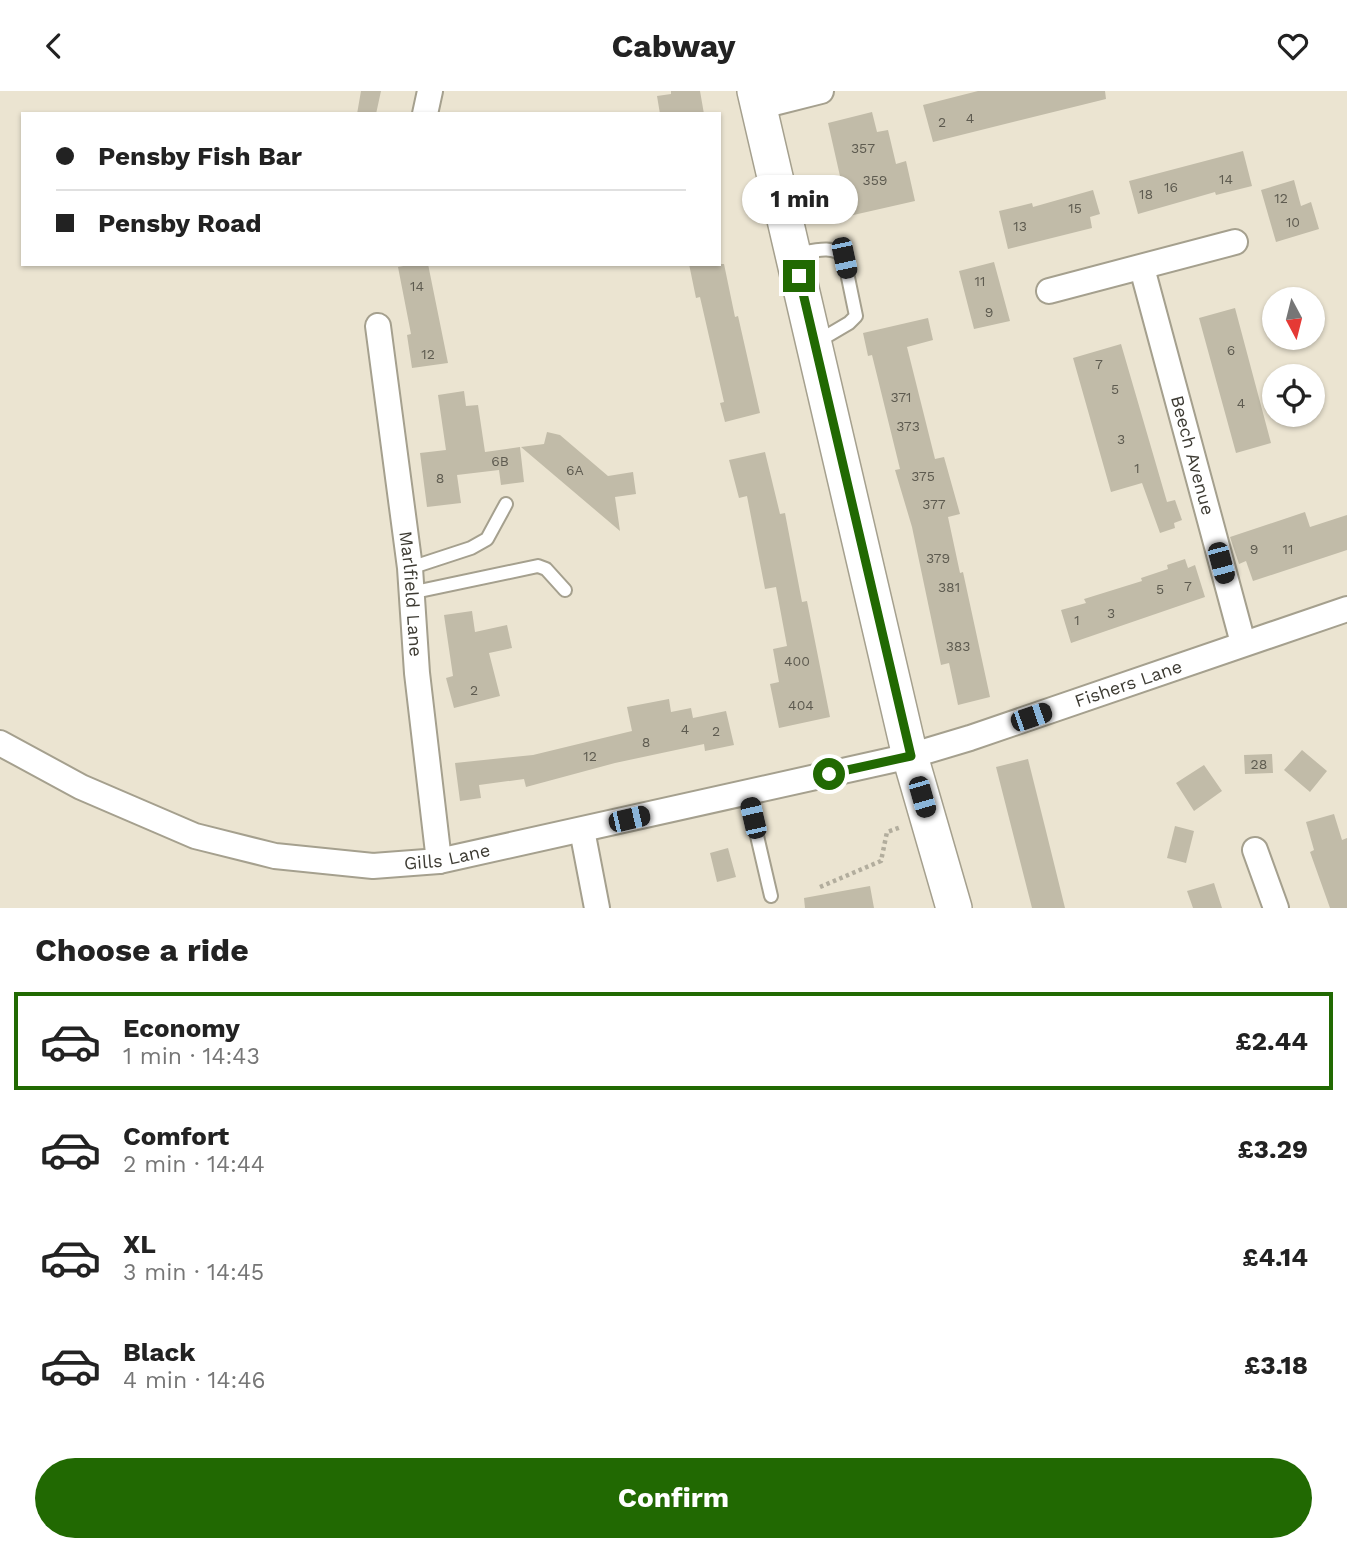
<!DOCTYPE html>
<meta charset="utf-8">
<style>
:root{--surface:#fff;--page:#f6f6f6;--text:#222;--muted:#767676;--line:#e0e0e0;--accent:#216902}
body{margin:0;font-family:"Work Sans",sans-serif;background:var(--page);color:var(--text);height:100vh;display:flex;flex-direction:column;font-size:26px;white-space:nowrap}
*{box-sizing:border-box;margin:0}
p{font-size:23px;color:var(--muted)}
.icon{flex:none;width:38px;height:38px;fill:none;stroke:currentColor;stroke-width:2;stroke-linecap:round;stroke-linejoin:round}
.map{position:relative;height:817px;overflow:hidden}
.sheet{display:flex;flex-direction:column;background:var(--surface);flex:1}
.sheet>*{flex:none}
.hud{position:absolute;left:21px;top:21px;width:700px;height:154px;border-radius:0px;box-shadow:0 2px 5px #0004;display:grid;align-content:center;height:154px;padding:0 35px;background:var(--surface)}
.needle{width:46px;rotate:173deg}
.fabs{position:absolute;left:1262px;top:196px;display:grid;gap:14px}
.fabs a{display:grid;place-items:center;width:63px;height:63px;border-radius:50%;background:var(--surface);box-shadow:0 2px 5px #0004;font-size:35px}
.end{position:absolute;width:32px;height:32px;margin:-16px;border:9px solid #216902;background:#fff;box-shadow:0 0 0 4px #fff}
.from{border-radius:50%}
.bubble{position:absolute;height:49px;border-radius:24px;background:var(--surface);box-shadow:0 2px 5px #0004;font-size:23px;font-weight:700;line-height:49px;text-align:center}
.car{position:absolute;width:21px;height:42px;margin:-21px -10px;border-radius:9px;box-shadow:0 0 5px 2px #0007;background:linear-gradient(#222 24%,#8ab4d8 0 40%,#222 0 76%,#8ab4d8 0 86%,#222 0)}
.hud b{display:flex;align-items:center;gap:24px;height:66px;font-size:26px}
.hud b+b{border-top:2px solid var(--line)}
.hud i{width:18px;height:18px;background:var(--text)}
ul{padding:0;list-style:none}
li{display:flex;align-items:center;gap:21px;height:98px;margin:0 14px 10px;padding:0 21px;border:4px solid transparent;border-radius:0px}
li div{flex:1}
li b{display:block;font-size:26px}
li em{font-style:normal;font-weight:700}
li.active{border-color:var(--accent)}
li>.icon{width:63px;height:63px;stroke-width:1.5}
h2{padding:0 35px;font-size:32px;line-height:84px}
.primary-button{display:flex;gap:14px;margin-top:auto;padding:14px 35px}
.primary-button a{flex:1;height:80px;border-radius:42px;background:var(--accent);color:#fff;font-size:28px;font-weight:700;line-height:80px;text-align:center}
header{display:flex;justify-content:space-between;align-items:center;height:91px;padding:0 35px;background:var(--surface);font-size:32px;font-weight:700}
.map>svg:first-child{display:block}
</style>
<header><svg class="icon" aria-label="back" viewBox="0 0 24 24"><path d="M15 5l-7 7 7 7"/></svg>Cabway<svg class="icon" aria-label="heart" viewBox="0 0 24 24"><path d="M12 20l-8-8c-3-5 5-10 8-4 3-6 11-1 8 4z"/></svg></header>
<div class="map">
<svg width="1347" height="817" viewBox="0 0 1347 817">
<rect width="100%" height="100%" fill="#ebe4d1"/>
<!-- building -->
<path fill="#c1bba8" d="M361,0H381L376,23H357Z
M671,0H700L704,23H660L657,5L671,3Z
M978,0H1105L1106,8L933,51L923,14Z
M872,21L877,41L888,39L896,73L906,70L915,110L849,125L828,32Z
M1243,60L1252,95L1216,104L1215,101L1138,123L1129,90Z
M1294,89L1301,115L1311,111L1319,138L1276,151L1261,99Z
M1093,99L1100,123L1090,126L1092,137L1008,158L999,120L1032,112L1033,116Z
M994,171L1010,230L974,238L959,180Z
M414,173H428L448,272L412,277L407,244L411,243L398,176Z
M689,173H724L735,226L738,225L760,322L725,331L720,312L724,311L700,206L696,207Z
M1235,217L1271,352L1236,362L1199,227Z
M928,227L933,249L907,256L935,368L944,366L960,423L948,426L960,482L963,481L990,606L958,614L949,572L941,574L912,436L895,379L900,378L872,264L868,265L863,242Z
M1121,253L1167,411L1175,409L1182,429L1174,432L1175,437L1160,442L1142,392L1111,401L1073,267Z
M464,300L466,315L478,314L485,361L520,356L524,391L501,394L499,379L457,384L461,412L427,416L420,362L446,359L438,304Z
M547,341L560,344L608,385L633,381L636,403L615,406L620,440L521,356L544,353Z
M765,361L780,423L785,422L802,511L807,510L830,626L779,637L770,593L779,591L773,558L787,555L776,496L765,498L747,405L739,407L729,369Z
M1305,421L1310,436L1347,424V459L1253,490L1246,470L1239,473L1230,446Z
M1185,468L1188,477L1195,474L1205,506L1071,552L1061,519L1086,512L1084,508L1142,490L1141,487L1168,478L1167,474Z
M472,520L475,541L507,534L512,557L489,562L500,605L454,617L446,587L453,585L444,524Z
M669,608L671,621L691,617L693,627L726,620L734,654L705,660L704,653L615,672L526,696L524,688L479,694L481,707L460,710L455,672L533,664L632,640L627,616Z
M1302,659L1327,680L1310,701L1284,679Z
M1272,663L1273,682L1245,683L1244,664Z
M1028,668L1046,740L1065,817H1032L996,676Z
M1204,674L1222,700L1194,720L1176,692Z
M1334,723L1342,749L1347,747V817H1330L1310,761L1314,759L1306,731Z
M1175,735L1194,740L1186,772L1167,767Z
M728,757L736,786L717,791L710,762Z
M1214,792L1222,817H1193L1187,800Z
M870,795L874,817H805L804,807Z"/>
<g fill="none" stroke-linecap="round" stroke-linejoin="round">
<!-- service casing -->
<g stroke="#a5a08e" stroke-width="16">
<path id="service" d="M794,163C809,161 835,152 844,167L856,225L849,232L815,252
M410,477L471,457L487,448L506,413
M410,502L538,475L546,478L565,499
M747,702L771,805"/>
</g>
<!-- minor casing -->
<g stroke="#a5a08e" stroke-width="28">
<g id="minor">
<path d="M758,16L821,0"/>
<path d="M425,23L430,0"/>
<path id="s1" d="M1142,177L1243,552"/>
<path d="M1049,200L1235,151"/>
<path id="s2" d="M378,235L410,477L417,582L439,770"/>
<path id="s3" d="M0,652L81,696L195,745L275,765L373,775L439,770L910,665L970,647L1347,518"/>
<path d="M582,739L597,817"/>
<path d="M1255,759L1276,817"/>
</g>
</g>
<!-- secondary casing -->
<g stroke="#a5a08e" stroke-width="38">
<path id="secondary" d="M755,0L910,665L954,817"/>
</g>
<!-- path -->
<path stroke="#b2ad9d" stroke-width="4.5" stroke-dasharray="3.5 3.5" stroke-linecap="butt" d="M820,796L881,770L887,741L901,736"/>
<!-- service -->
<use href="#service" stroke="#fff" stroke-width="12"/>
<!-- minor -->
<use href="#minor" stroke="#fff" stroke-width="24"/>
<!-- secondary -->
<use href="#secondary" stroke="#fff" stroke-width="35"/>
</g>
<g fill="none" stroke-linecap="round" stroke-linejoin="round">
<!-- route -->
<path stroke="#216902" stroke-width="9" d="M799,185L911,665L829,683"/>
</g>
<g text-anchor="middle" stroke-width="5" stroke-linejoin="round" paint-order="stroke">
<!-- number labels -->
<g font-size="14" fill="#5e5b50">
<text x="970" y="32">4</text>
<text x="942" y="36">2</text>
<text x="863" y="62">357</text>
<text x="1226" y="93">14</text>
<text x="875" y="94">359</text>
<text x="1171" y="101">16</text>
<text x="1146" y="108">18</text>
<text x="1281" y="112">12</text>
<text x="1075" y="122">15</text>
<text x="1293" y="136">10</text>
<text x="1020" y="140">13</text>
<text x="980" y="195">11</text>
<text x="417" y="200">14</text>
<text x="989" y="226">9</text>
<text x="1231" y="264">6</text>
<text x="428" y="268">12</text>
<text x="1099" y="278">7</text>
<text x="1115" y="303">5</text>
<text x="901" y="311">371</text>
<text x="1241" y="317">4</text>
<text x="908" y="340">373</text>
<text x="1121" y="353">3</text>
<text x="500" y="375">6B</text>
<text x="1137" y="382">1</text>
<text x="575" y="384">6A</text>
<text x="923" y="390">375</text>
<text x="440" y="392">8</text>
<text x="934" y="418">377</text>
<text x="1254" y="463">9</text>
<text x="1288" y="463">11</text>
<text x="938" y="472">379</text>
<text x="1188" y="500">7</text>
<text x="949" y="501">381</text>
<text x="1160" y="503">5</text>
<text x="1111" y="527">3</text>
<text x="1077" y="534">1</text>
<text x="958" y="560">383</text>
<text x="797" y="575">400</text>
<text x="474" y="604">2</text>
<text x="801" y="619">404</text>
<text x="685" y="643">4</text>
<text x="716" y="645">2</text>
<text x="646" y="656">8</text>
<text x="590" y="670">12</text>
<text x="1259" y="678">28</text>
</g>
<!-- street labels -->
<g font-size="18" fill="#3d3b33" stroke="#f8f2de">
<text dy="6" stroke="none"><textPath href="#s1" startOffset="194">Beech Avenue</textPath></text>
<text dy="6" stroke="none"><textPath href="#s2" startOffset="270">Marlfield Lane</textPath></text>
<text dy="6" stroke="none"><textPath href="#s3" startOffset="1176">Fishers Lane</textPath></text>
<text dy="6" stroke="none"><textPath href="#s3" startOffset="472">Gills Lane</textPath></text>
</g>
</g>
</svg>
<div class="fabs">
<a><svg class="needle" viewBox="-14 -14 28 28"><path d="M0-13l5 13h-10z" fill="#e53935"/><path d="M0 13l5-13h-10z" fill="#767676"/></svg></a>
<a><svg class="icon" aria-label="locate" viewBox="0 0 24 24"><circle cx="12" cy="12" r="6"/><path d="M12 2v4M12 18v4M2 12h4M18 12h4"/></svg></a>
</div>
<i class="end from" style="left:829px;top:683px"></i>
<i class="end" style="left:799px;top:185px"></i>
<div class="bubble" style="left:742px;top:84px;width:116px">1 min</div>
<i class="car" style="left:844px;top:167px;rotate:168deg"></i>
<i class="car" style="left:1221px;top:472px;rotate:165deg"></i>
<i class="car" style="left:1031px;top:626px;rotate:71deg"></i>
<i class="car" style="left:922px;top:706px;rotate:164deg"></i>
<i class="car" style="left:753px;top:727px;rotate:347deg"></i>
<i class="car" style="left:629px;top:728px;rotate:77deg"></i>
<div class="hud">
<b><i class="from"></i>Pensby Fish Bar</b>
<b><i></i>Pensby Road</b>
</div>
</div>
<section class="sheet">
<h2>Choose a ride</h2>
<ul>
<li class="active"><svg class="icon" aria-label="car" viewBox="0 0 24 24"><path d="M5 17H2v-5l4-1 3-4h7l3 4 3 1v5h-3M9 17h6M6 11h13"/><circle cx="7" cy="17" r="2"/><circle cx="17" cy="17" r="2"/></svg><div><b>Economy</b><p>1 min · 14:43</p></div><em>£2.44</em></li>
<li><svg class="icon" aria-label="car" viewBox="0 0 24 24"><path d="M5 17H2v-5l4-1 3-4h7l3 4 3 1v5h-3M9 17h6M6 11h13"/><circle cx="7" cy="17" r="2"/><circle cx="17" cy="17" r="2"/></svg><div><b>Comfort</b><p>2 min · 14:44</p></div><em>£3.29</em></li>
<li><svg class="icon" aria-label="car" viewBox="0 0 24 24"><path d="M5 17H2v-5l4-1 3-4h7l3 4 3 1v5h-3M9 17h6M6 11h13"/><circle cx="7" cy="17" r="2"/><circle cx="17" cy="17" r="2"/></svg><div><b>XL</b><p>3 min · 14:45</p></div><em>£4.14</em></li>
<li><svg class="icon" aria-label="car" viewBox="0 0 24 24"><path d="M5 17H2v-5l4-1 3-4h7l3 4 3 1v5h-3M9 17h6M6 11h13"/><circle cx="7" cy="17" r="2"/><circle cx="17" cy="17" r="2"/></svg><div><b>Black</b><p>4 min · 14:46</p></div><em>£3.18</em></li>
</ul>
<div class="primary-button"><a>Confirm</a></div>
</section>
